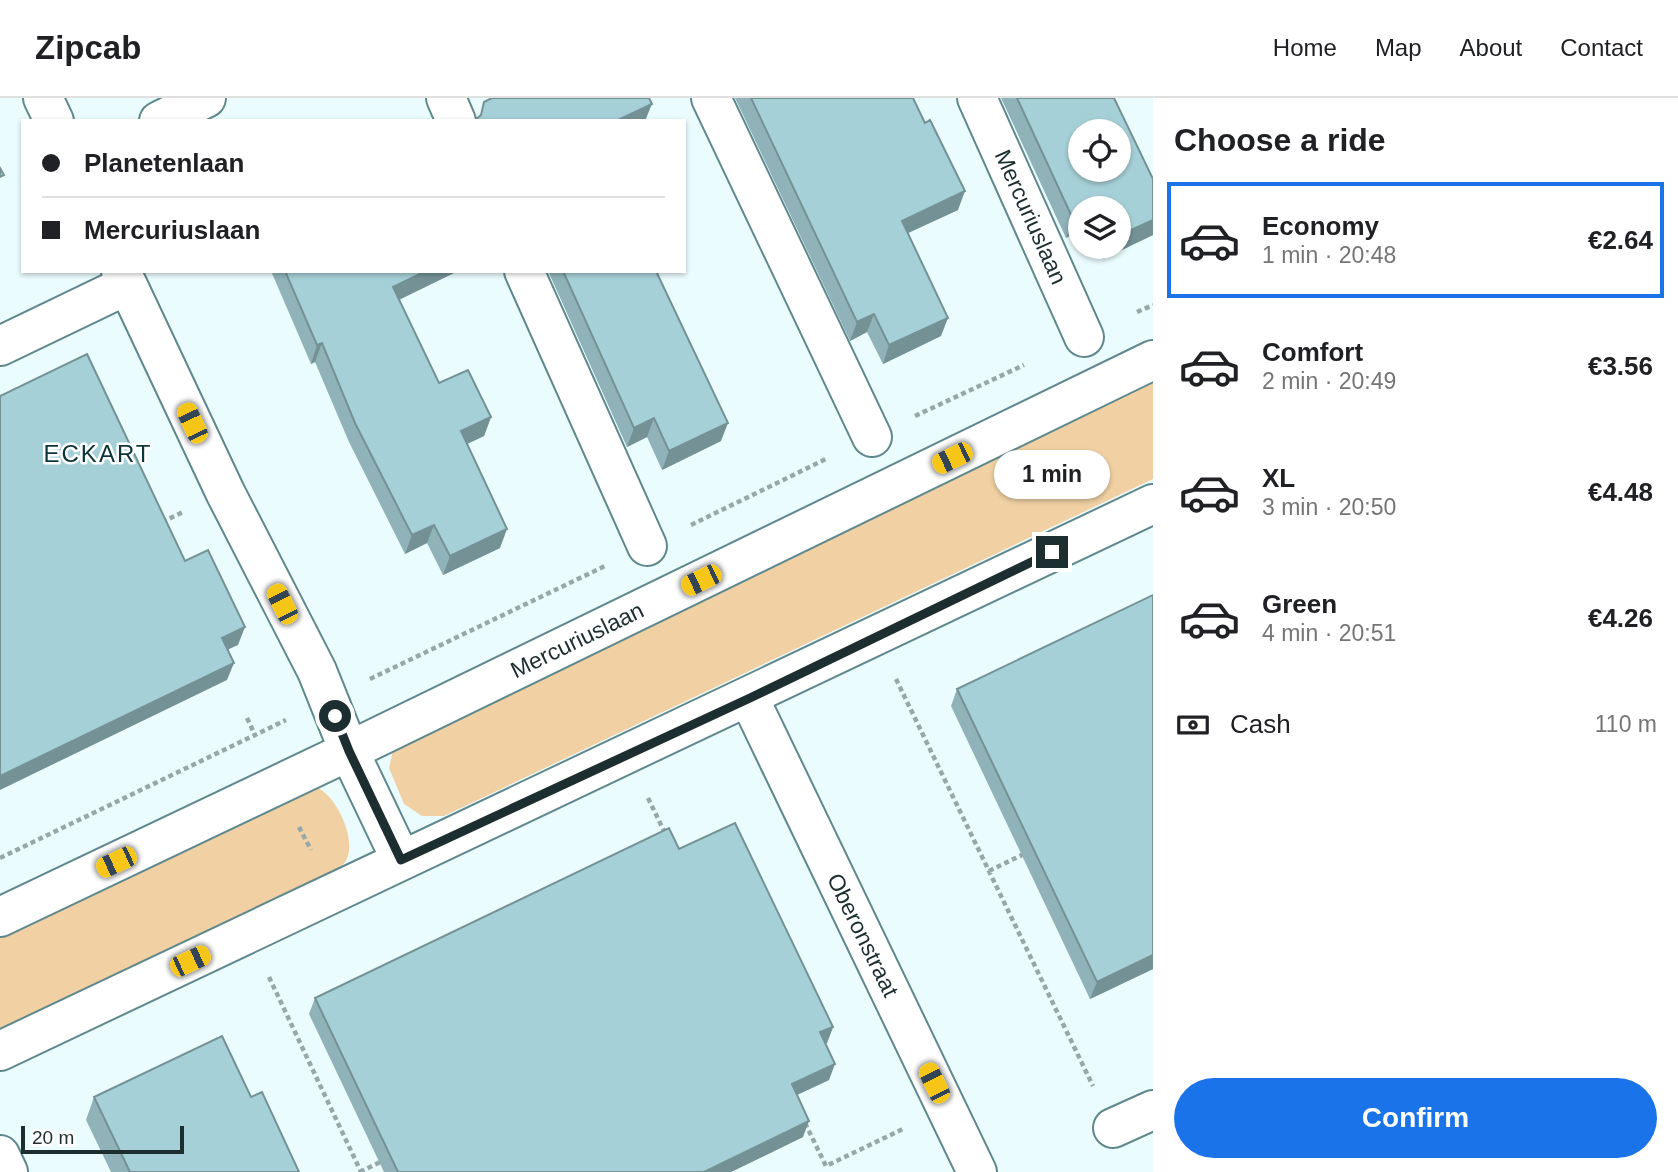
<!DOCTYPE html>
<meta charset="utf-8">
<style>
:root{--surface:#fff;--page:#f6f6f6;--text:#202124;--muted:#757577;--line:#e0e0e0;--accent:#1a73e8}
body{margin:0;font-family:Arial,sans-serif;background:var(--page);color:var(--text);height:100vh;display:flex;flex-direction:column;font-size:26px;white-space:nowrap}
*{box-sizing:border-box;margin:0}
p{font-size:23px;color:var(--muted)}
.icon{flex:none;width:38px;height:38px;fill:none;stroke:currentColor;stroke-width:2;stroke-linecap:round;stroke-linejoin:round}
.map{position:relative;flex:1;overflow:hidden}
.sheet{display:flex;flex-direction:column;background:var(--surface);width:525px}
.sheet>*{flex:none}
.banner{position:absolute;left:21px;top:21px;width:665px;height:154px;border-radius:0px;box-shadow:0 2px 5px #0004;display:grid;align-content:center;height:154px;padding:0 21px;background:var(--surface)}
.buttons{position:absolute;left:1068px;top:21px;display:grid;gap:14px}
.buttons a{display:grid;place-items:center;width:63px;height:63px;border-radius:50%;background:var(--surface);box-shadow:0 2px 5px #0004;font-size:35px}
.scale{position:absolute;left:21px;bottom:18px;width:163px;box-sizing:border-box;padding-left:7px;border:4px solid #1d2e30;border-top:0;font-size:19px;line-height:24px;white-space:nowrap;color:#1d2e30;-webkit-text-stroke:5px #fff;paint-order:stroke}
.end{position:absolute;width:32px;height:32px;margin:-16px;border:9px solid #1d2e30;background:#fff;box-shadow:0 0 0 4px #fff}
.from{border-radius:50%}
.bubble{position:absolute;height:49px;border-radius:24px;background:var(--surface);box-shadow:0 2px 5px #0004;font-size:23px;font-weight:600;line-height:49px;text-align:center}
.car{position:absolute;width:21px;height:42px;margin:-21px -10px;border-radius:9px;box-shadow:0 0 5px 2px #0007;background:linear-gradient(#f5c518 24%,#345 0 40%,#f5c518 0 76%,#345 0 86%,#f5c518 0)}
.banner b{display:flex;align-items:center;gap:24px;height:66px;font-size:26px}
.banner b+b{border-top:2px solid var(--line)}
.banner i{width:18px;height:18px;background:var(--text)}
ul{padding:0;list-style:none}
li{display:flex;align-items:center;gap:21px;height:116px;margin:0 14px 10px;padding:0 7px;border:4px solid transparent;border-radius:0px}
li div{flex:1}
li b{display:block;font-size:26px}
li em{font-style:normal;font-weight:600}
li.on{border-color:var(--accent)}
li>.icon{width:63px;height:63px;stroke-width:1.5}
h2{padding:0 21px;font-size:32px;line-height:84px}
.pay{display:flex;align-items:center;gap:18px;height:77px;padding:0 21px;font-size:26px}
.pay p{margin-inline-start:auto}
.primary-button{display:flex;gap:14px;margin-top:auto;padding:14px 21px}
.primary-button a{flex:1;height:80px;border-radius:42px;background:var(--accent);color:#fff;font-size:28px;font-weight:600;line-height:80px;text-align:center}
header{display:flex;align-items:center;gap:42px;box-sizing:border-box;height:98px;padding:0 35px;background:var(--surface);border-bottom:2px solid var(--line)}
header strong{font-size:33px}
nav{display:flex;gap:38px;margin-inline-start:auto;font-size:24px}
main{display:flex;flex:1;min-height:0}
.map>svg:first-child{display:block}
</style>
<header>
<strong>Zipcab</strong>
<nav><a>Home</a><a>Map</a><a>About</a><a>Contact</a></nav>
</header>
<main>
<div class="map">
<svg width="1153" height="1074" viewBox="0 0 1153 1074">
<rect width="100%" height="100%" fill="#ebfcfe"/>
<!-- green -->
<path fill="#f1d1a3" d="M1153,283V381L444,718H422L404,706L389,670L394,648Z
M304,688C309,689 316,689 320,691C339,702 361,750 342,768C334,774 322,779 313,784L0,934V834Z"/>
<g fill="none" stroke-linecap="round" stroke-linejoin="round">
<!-- pedestrian casing -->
<g stroke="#5f888e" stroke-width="42">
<path id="pedestrian" d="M446,0L456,23
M711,0L872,339
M977,0L1084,239
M524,173L647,448"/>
</g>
<!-- minor casing -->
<g stroke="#5f888e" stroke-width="42">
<path id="minor" d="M43,0L54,23
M159,23L206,0
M121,173L225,394L317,573L349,653L401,762
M0,248L127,187
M749,600L977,1074
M1113,1030L1153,1012
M0,1057L8,1074"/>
</g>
<!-- tertiary casing -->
<g stroke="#5f888e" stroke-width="42">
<path id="tertiary" d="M0,819L349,653L1153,262
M0,953C384,770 770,590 1153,406"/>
</g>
<!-- path -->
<path stroke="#97a8aa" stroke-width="4.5" stroke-dasharray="5 3.5" stroke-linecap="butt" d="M1137,214L1153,207
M915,318L1024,267
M162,424L183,414
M691,427L828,360
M370,581L605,468
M896,581L1093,988
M247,620L256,639
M648,700L666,737
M299,729L311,752
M0,760L286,622
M989,773L1026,755
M269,879L361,1074
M805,1025L826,1068L905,1030
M360,1074L382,1063"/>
<!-- pedestrian -->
<use href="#pedestrian" stroke="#fff" stroke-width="38"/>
<!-- minor -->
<use href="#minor" stroke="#fff" stroke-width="38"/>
<!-- tertiary -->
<use href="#tertiary" stroke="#fff" stroke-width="38"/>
</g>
<!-- wall -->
<path fill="#8fb3b9" d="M735,0H913L958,112L908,135L941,238L883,266L867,234L850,243Z
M1001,0H1114L1153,81V137L1103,161L1097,149H1118V110H1080L1066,140Z
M271,173H458L399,202L439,285L491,319L484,338L467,346L500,450L443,477L427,445L405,456L349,344L315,264L311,266Z
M548,173H656L721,343L662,372L647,339L627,349Z
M1153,497V871L1090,901L951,608L957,591Z
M679,751L833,929L827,945L825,946L829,982L797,997L803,1039L731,1074H384L309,916L315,900Z
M94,999H251L299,1074H111L86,1022Z"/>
<!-- shaded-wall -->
<path fill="#749296" d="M652,6L645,23H616Z
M965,93L958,112L895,141L902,123Z
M1080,117V133L1066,140L1073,121Z
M1153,122V137L1103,161L1108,149H1118V138Z
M426,173H458L386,208L393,189Z
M874,216L867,234L850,243L857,224Z
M948,220L941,238L883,266L889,247Z
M322,245L315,264L311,266L317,247Z
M491,319L484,338L454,352L461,333Z
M654,320L647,339L627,349L634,330Z
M728,325L721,343L662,372L669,353Z
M434,427L427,445L405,456L412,437Z
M507,431L500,450L443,477L450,458Z
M245,529L238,547L216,557L222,540Z
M234,565L227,582L0,692V678Z
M1153,857V871L1090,901L1097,884Z
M833,929L827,945L815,951L820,934Z
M835,966L829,982L786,1002L792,986Z
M809,1023L803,1039L731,1074H704Z"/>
<!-- building -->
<path fill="#a6d0d7" stroke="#749296" stroke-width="2" fill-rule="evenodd" d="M492,0H649L652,6L616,23H474L481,17L484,4Z
M751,0H913L925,25L930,22L965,93L902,123L948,220L889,247L874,216L857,224Z
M1017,0H1114L1153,81V122L1118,138V110H1080V117L1073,121ZM1080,33H1118V72H1080Z
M0,70L4,77L0,79Z
M285,173H426L393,189L439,285L468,272L491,319L461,333L507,431L450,458L434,427L412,437L355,325L322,245L317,247Z
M563,173H656L728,325L669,353L654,320L634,330Z
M87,256L185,463L208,452L245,529L222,540L234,565L0,678V298Z
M1153,497V857L1097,884L957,591Z
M735,725L833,929L820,934L835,966L792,986L809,1023L704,1074H398L315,900L669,730L679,751Z
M222,938L251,999L262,994L299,1074H130L94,999Z"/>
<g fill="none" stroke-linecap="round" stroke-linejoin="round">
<!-- route -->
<path stroke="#1d2e30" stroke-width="9" d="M335,618L349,653L401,762L750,600L1052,454"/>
</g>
<g text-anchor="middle" stroke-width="5" stroke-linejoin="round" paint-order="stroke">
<!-- street labels -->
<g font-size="23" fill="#1d2e30" stroke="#fff">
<text transform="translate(1031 119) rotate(66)" y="8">Mercuriuslaan</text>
<text transform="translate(577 542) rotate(-26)" y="8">Mercuriuslaan</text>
<text transform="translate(863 837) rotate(64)" y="8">Oberonstraat</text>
</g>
<!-- neighbourhood labels -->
<g font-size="24" letter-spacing="2" fill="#0b353b" stroke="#fff">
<text x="98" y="364">ECKART</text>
</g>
</g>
</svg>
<div class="buttons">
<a><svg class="icon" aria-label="locate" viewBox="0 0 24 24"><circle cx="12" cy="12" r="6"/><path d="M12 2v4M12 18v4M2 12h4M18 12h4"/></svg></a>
<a><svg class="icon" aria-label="layers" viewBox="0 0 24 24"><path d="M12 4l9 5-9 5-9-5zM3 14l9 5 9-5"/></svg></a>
</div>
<div class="scale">20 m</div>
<i class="end from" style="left:335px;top:618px"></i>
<i class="end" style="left:1052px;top:454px"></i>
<div class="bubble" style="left:994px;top:352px;width:116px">1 min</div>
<i class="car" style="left:192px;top:325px;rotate:335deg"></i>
<i class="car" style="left:952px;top:360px;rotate:244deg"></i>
<i class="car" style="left:701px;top:482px;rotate:244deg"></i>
<i class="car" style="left:282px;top:506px;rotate:333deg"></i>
<i class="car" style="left:116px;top:764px;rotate:245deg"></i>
<i class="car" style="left:190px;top:863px;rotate:65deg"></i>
<i class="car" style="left:934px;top:985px;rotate:334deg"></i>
<div class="banner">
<b><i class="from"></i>Planetenlaan</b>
<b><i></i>Mercuriuslaan</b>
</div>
</div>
<section class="sheet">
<h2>Choose a ride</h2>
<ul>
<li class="on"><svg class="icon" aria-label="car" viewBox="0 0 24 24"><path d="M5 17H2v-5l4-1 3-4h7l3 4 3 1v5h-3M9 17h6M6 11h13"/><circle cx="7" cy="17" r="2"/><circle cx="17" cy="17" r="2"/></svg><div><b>Economy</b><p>1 min · 20:48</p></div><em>€2.64</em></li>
<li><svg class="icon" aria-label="car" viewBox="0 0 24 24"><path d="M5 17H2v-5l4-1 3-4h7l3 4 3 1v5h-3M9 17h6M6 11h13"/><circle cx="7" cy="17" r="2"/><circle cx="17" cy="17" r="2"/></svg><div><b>Comfort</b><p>2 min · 20:49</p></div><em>€3.56</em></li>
<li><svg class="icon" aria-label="car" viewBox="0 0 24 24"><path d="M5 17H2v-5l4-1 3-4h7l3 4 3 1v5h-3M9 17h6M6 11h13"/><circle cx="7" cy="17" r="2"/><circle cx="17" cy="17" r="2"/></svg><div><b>XL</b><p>3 min · 20:50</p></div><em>€4.48</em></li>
<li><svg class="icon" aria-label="car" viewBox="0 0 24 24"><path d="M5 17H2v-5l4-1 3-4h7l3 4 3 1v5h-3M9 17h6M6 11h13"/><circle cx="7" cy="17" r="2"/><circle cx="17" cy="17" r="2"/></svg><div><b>Green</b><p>4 min · 20:51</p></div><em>€4.26</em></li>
</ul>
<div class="pay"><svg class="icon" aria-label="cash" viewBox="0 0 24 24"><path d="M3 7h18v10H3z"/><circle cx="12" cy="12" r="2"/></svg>Cash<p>110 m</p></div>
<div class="primary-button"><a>Confirm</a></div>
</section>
</main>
